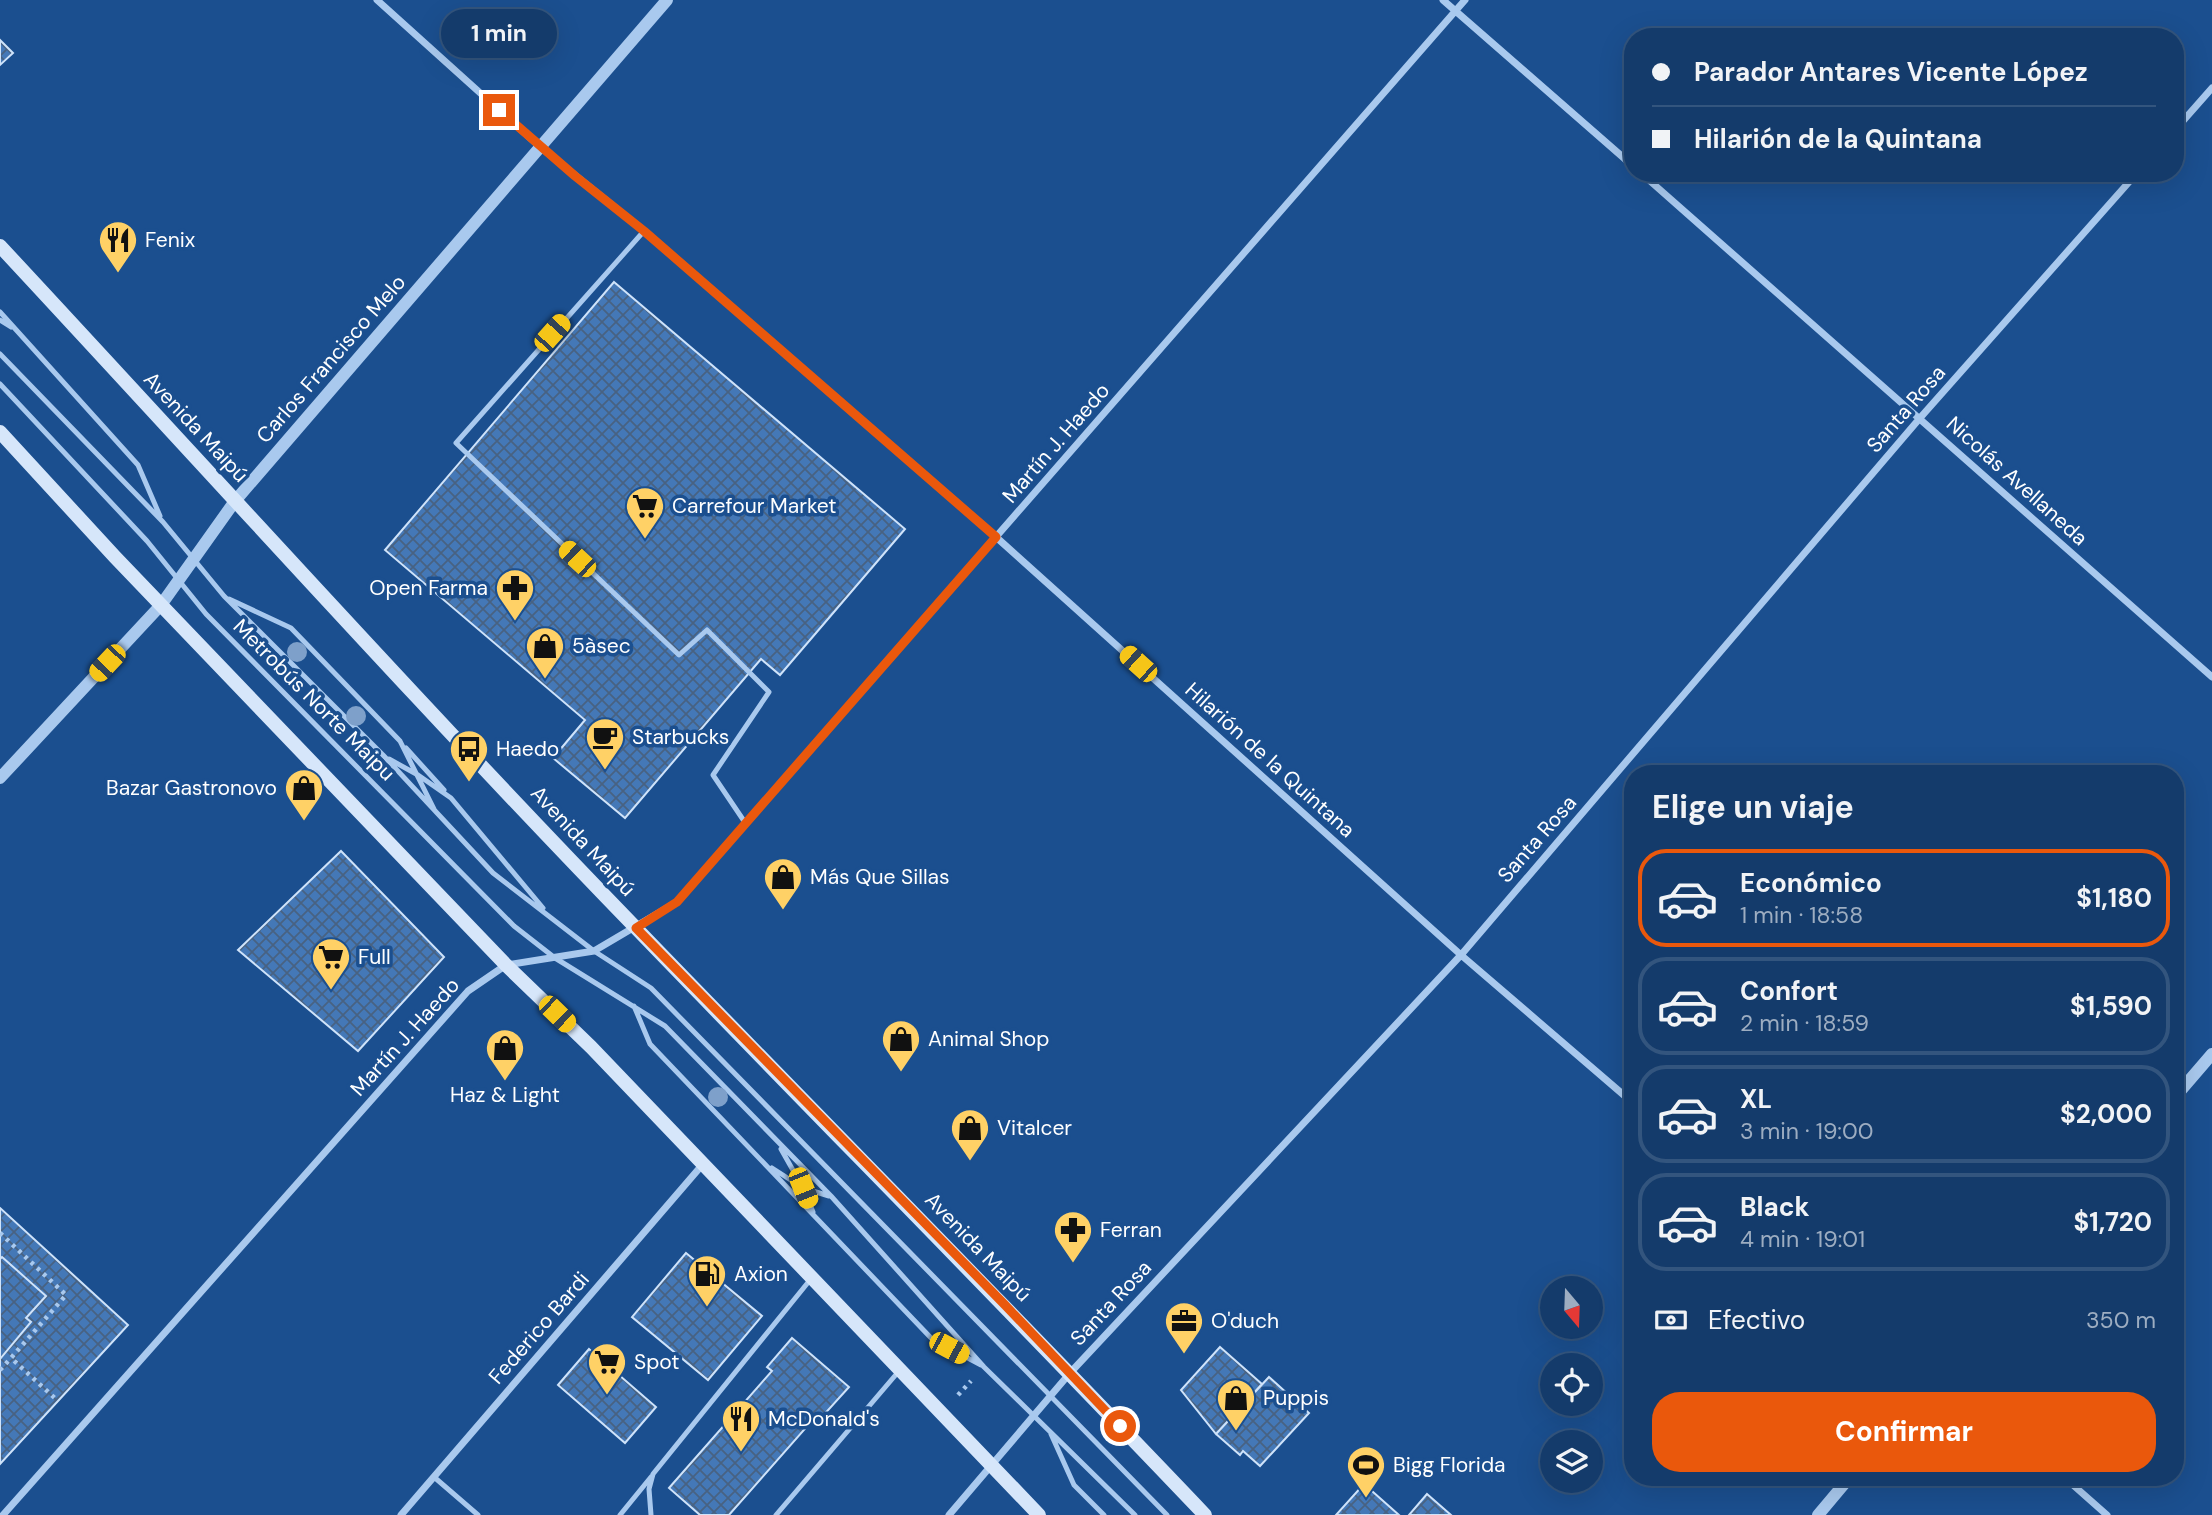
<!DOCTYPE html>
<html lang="es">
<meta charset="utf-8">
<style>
:root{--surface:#143b6b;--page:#214673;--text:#f1f3f6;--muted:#9dadc1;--line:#33557e;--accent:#ea580c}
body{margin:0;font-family:"DM Sans",sans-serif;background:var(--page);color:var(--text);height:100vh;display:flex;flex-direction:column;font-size:26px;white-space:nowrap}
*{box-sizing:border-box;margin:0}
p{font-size:23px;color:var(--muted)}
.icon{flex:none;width:38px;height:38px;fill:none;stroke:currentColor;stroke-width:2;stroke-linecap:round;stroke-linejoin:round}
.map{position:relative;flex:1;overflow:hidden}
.sheet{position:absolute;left:1624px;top:765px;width:560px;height:721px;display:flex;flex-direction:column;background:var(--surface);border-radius:28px;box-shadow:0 7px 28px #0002,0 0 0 2px var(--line)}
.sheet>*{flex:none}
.banner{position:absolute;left:1624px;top:28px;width:560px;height:154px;border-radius:28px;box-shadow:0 7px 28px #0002,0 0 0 2px var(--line);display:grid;align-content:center;height:154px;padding:0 28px;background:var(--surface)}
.needle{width:46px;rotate:161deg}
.fabs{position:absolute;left:1540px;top:1276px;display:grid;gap:14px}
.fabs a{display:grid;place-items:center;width:63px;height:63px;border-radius:50%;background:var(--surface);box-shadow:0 7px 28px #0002,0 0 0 2px var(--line);font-size:35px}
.end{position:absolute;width:32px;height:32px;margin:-16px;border:9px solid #ea580c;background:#fff;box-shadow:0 0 0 4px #fff}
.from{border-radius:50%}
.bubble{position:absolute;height:49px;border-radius:24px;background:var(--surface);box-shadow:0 7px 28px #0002,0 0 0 2px var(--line);font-size:23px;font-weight:700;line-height:49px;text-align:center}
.car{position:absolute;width:21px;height:42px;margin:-21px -10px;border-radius:9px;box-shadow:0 0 5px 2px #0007;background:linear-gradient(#f5c518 24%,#345 0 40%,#f5c518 0 76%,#345 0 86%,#f5c518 0)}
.banner b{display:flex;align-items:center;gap:24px;height:66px;font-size:26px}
.banner b+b{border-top:2px solid var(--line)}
.banner i{width:18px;height:18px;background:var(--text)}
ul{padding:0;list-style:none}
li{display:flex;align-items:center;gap:21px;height:98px;margin:0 14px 10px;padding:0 14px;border:4px solid var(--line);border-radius:28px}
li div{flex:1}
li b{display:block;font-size:26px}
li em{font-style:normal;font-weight:700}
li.on{border-color:var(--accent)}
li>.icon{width:63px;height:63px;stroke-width:1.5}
h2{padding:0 28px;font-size:32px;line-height:84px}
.pay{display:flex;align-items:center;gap:18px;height:77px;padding:0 28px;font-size:26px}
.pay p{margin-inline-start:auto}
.button{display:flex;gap:14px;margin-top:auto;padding:14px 28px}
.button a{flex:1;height:80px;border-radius:28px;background:var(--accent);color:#fff;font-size:28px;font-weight:700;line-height:80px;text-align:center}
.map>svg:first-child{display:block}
</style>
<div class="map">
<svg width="2212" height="1515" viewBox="0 0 2212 1515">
<defs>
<pattern id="building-cross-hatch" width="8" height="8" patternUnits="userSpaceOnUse" patternTransform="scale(1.75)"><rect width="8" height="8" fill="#4478b7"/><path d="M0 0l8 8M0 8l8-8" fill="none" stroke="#486282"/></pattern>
</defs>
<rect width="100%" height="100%" fill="#1b4f8f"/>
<!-- building -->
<path fill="url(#building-cross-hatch)" stroke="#cfe3fa" stroke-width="2" d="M0,40L13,53L0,65Z
M614,282L905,529L780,675L761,659L625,818L553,758L585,720L385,550Z
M341,851L444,957L358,1051L238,950Z
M0,1208L128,1325L0,1464Z
M686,1253L762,1316L708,1380L632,1317Z
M2,1257L46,1296L26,1318L31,1322L0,1359V1259Z
M792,1338L849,1387L821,1418L817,1415L729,1515H700L669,1488L772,1371L767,1367Z
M1220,1347L1262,1384L1216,1434L1181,1390Z
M589,1349L656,1407L625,1443L558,1385Z
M1269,1377L1309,1413L1260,1466L1243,1451L1240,1455L1216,1434Z
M1364,1484L1399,1515H1336Z
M1427,1494L1451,1515H1409Z"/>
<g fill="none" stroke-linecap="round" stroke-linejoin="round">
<!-- path -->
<path stroke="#a9c9ee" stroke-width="4.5" stroke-dasharray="3.5 5" stroke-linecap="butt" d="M0,1233L66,1295L11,1358L58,1401
M0,1370L11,1358
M958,1395L971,1381"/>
<!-- service -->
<path stroke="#a9c9ee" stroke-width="5" d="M644,231L456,443L679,655L707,630L769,692L713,775L746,824
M0,312L138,465L160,516
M0,320L11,327
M0,354L163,522L224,596L383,755L493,873L594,951L651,988L1167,1515
M0,384L147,541L206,614L514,926L555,958L665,1026L831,1196L984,1367L1135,1515
M229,599L291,628L400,741L434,809
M406,748L444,790
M389,759L418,775L451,798L543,908
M634,1006L650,1044L932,1339L981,1365
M781,1149L803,1188L813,1212
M772,1168L803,1188L829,1196
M1051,1434L1074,1485L1104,1515
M434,1477L478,1515
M620,1515L651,1477
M651,1515L649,1489L653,1474L810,1280
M776,1515L899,1371"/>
<!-- minor -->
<path stroke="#a9c9ee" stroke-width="7" d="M377,0L539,146L644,231L996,537L1461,955L1633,1103
M1443,0L1633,166
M2175,130L2212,88
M1641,173L2212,677
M2064,1477L2107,1515
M3,1515L468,991L506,965L594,951L677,902L1465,0
M401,1515L703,1164
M949,1515L1070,1373L1461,955L1920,418L2137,173"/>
<!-- tertiary -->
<path stroke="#a9c9ee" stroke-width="12" d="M0,778L161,605L235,501L667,0
M2175,1097L2212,1054
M1818,1515L1850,1477"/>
<!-- secondary -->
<path stroke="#d6e6fa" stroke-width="14" d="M0,246C212,474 420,705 636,928C825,1124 1017,1317 1205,1515
M0,432L115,557L506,965L591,1047L1039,1515"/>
</g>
<!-- trees -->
<g fill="#7ea0ca">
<circle cx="297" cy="652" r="10"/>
<circle cx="356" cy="716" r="10"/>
<circle cx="718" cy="1097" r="10"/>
</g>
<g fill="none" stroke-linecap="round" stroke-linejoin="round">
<!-- route -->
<path stroke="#ea580c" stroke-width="9" d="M499,110L575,176L644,231L996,537L677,902L636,928L1005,1305L1120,1426"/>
</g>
<!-- icons -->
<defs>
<g id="restaurant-pin" transform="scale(2.0125)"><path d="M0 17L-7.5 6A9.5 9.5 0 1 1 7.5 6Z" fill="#ffd166" stroke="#1b4f8f"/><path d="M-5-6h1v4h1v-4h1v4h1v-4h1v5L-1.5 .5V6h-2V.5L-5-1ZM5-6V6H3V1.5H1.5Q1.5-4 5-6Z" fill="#111"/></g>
<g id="supermarket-pin" transform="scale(2.0125)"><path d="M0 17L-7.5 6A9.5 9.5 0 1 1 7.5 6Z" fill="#ffd166" stroke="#1b4f8f"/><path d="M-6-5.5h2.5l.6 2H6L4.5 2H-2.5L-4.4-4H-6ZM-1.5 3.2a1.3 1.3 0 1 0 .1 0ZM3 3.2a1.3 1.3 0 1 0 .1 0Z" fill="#111"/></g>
<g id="pharmacy-pin" transform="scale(2.0125)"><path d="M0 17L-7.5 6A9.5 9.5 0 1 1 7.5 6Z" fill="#ffd166" stroke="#1b4f8f"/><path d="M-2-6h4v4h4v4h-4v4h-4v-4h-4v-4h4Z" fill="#111"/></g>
<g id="shop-pin" transform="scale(2.0125)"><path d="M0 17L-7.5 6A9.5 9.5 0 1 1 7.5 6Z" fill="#ffd166" stroke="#1b4f8f"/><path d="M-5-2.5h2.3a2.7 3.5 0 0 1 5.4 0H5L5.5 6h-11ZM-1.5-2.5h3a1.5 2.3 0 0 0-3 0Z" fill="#111"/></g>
<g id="cafe-pin" transform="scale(2.0125)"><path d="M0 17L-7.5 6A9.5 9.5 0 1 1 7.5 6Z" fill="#ffd166" stroke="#1b4f8f"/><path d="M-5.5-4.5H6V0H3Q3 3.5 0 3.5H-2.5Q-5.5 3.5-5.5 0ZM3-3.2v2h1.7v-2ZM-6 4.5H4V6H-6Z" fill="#111"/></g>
<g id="bus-pin" transform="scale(2.0125)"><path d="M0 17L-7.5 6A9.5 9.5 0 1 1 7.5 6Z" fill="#ffd166" stroke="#1b4f8f"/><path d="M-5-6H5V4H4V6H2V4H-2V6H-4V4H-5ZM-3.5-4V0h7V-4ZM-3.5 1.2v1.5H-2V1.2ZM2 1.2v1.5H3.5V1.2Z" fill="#111"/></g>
<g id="fuel-pin" transform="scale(2.0125)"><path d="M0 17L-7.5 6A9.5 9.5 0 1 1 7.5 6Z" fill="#ffd166" stroke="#1b4f8f"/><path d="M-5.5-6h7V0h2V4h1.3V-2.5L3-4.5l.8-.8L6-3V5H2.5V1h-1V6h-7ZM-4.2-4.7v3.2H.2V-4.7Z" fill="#111"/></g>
<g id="office-pin" transform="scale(2.0125)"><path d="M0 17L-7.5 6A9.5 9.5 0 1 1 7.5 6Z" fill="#ffd166" stroke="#1b4f8f"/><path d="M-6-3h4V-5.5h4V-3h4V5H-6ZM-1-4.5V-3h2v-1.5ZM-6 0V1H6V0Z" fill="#111"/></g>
<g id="stadium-pin" transform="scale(2.0125)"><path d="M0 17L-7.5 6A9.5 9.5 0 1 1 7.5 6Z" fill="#ffd166" stroke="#1b4f8f"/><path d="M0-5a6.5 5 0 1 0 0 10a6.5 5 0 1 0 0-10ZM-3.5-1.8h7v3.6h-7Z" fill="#111"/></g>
</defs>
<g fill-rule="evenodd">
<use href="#restaurant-pin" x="118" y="240"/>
<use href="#supermarket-pin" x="645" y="506"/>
<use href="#pharmacy-pin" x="515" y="588"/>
<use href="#shop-pin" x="545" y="646"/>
<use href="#cafe-pin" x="605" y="737"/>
<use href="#bus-pin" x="469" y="749"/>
<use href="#shop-pin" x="304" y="788"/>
<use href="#shop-pin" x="783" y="877"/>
<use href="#supermarket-pin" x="331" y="957"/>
<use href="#shop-pin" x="901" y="1039"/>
<use href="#shop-pin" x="505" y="1048"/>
<use href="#shop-pin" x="970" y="1128"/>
<use href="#pharmacy-pin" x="1073" y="1230"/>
<use href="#fuel-pin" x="707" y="1274"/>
<use href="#office-pin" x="1184" y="1321"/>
<use href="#supermarket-pin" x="607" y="1362"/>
<use href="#shop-pin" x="1236" y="1398"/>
<use href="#restaurant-pin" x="741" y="1419"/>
<use href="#stadium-pin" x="1366" y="1465"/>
</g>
<g text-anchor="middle" stroke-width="7" stroke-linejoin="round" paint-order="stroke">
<!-- poi labels -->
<g font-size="21" fill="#fff" stroke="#1b4f8f" text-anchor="start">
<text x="145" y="247">Fenix</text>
<text x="672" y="513">Carrefour Market</text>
<text x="488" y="595" text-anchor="end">Open Farma</text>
<text x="572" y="653">5àsec</text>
<text x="632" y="744">Starbucks</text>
<text x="496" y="756">Haedo</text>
<text x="277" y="795" text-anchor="end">Bazar Gastronovo</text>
<text x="810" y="884">Más Que Sillas</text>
<text x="358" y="964">Full</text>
<text x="928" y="1046">Animal Shop</text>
<text x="505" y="1102" text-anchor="middle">Haz &amp; Light</text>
<text x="997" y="1135">Vitalcer</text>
<text x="1100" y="1237">Ferran</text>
<text x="734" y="1281">Axion</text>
<text x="1211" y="1328">O'duch</text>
<text x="634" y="1369">Spot</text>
<text x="1263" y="1405">Puppis</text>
<text x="768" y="1426">McDonald's</text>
<text x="1393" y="1472">Bigg Florida</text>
</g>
<!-- street labels -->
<g font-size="21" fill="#fff" stroke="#1b4f8f">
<text transform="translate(331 359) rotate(-49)" y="7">Carlos Francisco Melo</text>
<text transform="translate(1906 409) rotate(-49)" y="7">Santa Rosa</text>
<text transform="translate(196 427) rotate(47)" y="7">Avenida Maipú</text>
<text transform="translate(1056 443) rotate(-49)" y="7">Martín J. Haedo</text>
<text transform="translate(2017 481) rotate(42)" y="7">Nicolás Avellaneda</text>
<text transform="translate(314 700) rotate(45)" y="7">Metrobús Norte Maipu</text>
<text transform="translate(1270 760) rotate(42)" y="7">Hilarión de la Quintana</text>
<text transform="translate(1537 839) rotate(-49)" y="7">Santa Rosa</text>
<text transform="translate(583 841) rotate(47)" y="7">Avenida Maipú</text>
<text transform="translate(405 1037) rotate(-48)" y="7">Martín J. Haedo</text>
<text transform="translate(978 1247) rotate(46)" y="7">Avenida Maipú</text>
<text transform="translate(1111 1303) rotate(-47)" y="7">Santa Rosa</text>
<text transform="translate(539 1328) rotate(-49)" y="7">Federico Bardi</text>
</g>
</g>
</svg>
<div class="fabs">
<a><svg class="needle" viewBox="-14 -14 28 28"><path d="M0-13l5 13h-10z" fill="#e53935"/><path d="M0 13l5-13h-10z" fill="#9dadc1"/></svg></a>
<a><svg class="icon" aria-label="locate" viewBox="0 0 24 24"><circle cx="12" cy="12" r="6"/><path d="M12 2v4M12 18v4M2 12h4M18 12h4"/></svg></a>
<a><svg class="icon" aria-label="layers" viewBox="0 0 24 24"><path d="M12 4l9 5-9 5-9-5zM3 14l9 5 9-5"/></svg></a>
</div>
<i class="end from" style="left:1120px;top:1426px"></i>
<i class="end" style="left:499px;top:110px"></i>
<div class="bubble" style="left:441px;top:9px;width:116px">1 min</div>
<i class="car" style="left:552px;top:333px;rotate:42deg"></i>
<i class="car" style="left:577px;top:559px;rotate:313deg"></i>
<i class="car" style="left:107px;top:663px;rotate:223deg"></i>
<i class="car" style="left:1138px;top:664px;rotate:312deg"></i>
<i class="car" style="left:557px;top:1014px;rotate:134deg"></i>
<i class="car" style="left:803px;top:1188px;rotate:158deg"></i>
<i class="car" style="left:949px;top:1348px;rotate:118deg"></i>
<div class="banner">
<b><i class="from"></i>Parador Antares Vicente López</b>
<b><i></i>Hilarión de la Quintana</b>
</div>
<section class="sheet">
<h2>Elige un viaje</h2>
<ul>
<li class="on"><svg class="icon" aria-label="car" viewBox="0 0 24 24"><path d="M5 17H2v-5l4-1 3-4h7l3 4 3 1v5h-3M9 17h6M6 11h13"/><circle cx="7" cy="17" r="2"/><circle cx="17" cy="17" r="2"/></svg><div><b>Económico</b><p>1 min · 18:58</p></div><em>$1,180</em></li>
<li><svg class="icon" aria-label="car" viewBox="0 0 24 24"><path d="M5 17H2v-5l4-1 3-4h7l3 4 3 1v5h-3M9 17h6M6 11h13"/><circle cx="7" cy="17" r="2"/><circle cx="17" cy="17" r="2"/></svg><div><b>Confort</b><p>2 min · 18:59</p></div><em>$1,590</em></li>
<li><svg class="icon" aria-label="car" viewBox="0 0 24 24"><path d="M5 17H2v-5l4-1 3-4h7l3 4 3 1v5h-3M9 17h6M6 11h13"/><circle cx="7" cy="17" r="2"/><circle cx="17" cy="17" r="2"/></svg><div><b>XL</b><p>3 min · 19:00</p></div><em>$2,000</em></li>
<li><svg class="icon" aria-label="car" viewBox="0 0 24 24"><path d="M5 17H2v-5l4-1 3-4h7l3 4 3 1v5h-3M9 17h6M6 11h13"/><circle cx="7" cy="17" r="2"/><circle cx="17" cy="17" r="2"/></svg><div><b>Black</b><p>4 min · 19:01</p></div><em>$1,720</em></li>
</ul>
<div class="pay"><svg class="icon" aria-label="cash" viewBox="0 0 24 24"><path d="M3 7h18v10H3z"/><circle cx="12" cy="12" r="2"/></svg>Efectivo<p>350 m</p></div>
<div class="button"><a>Confirmar</a></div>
</section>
</div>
